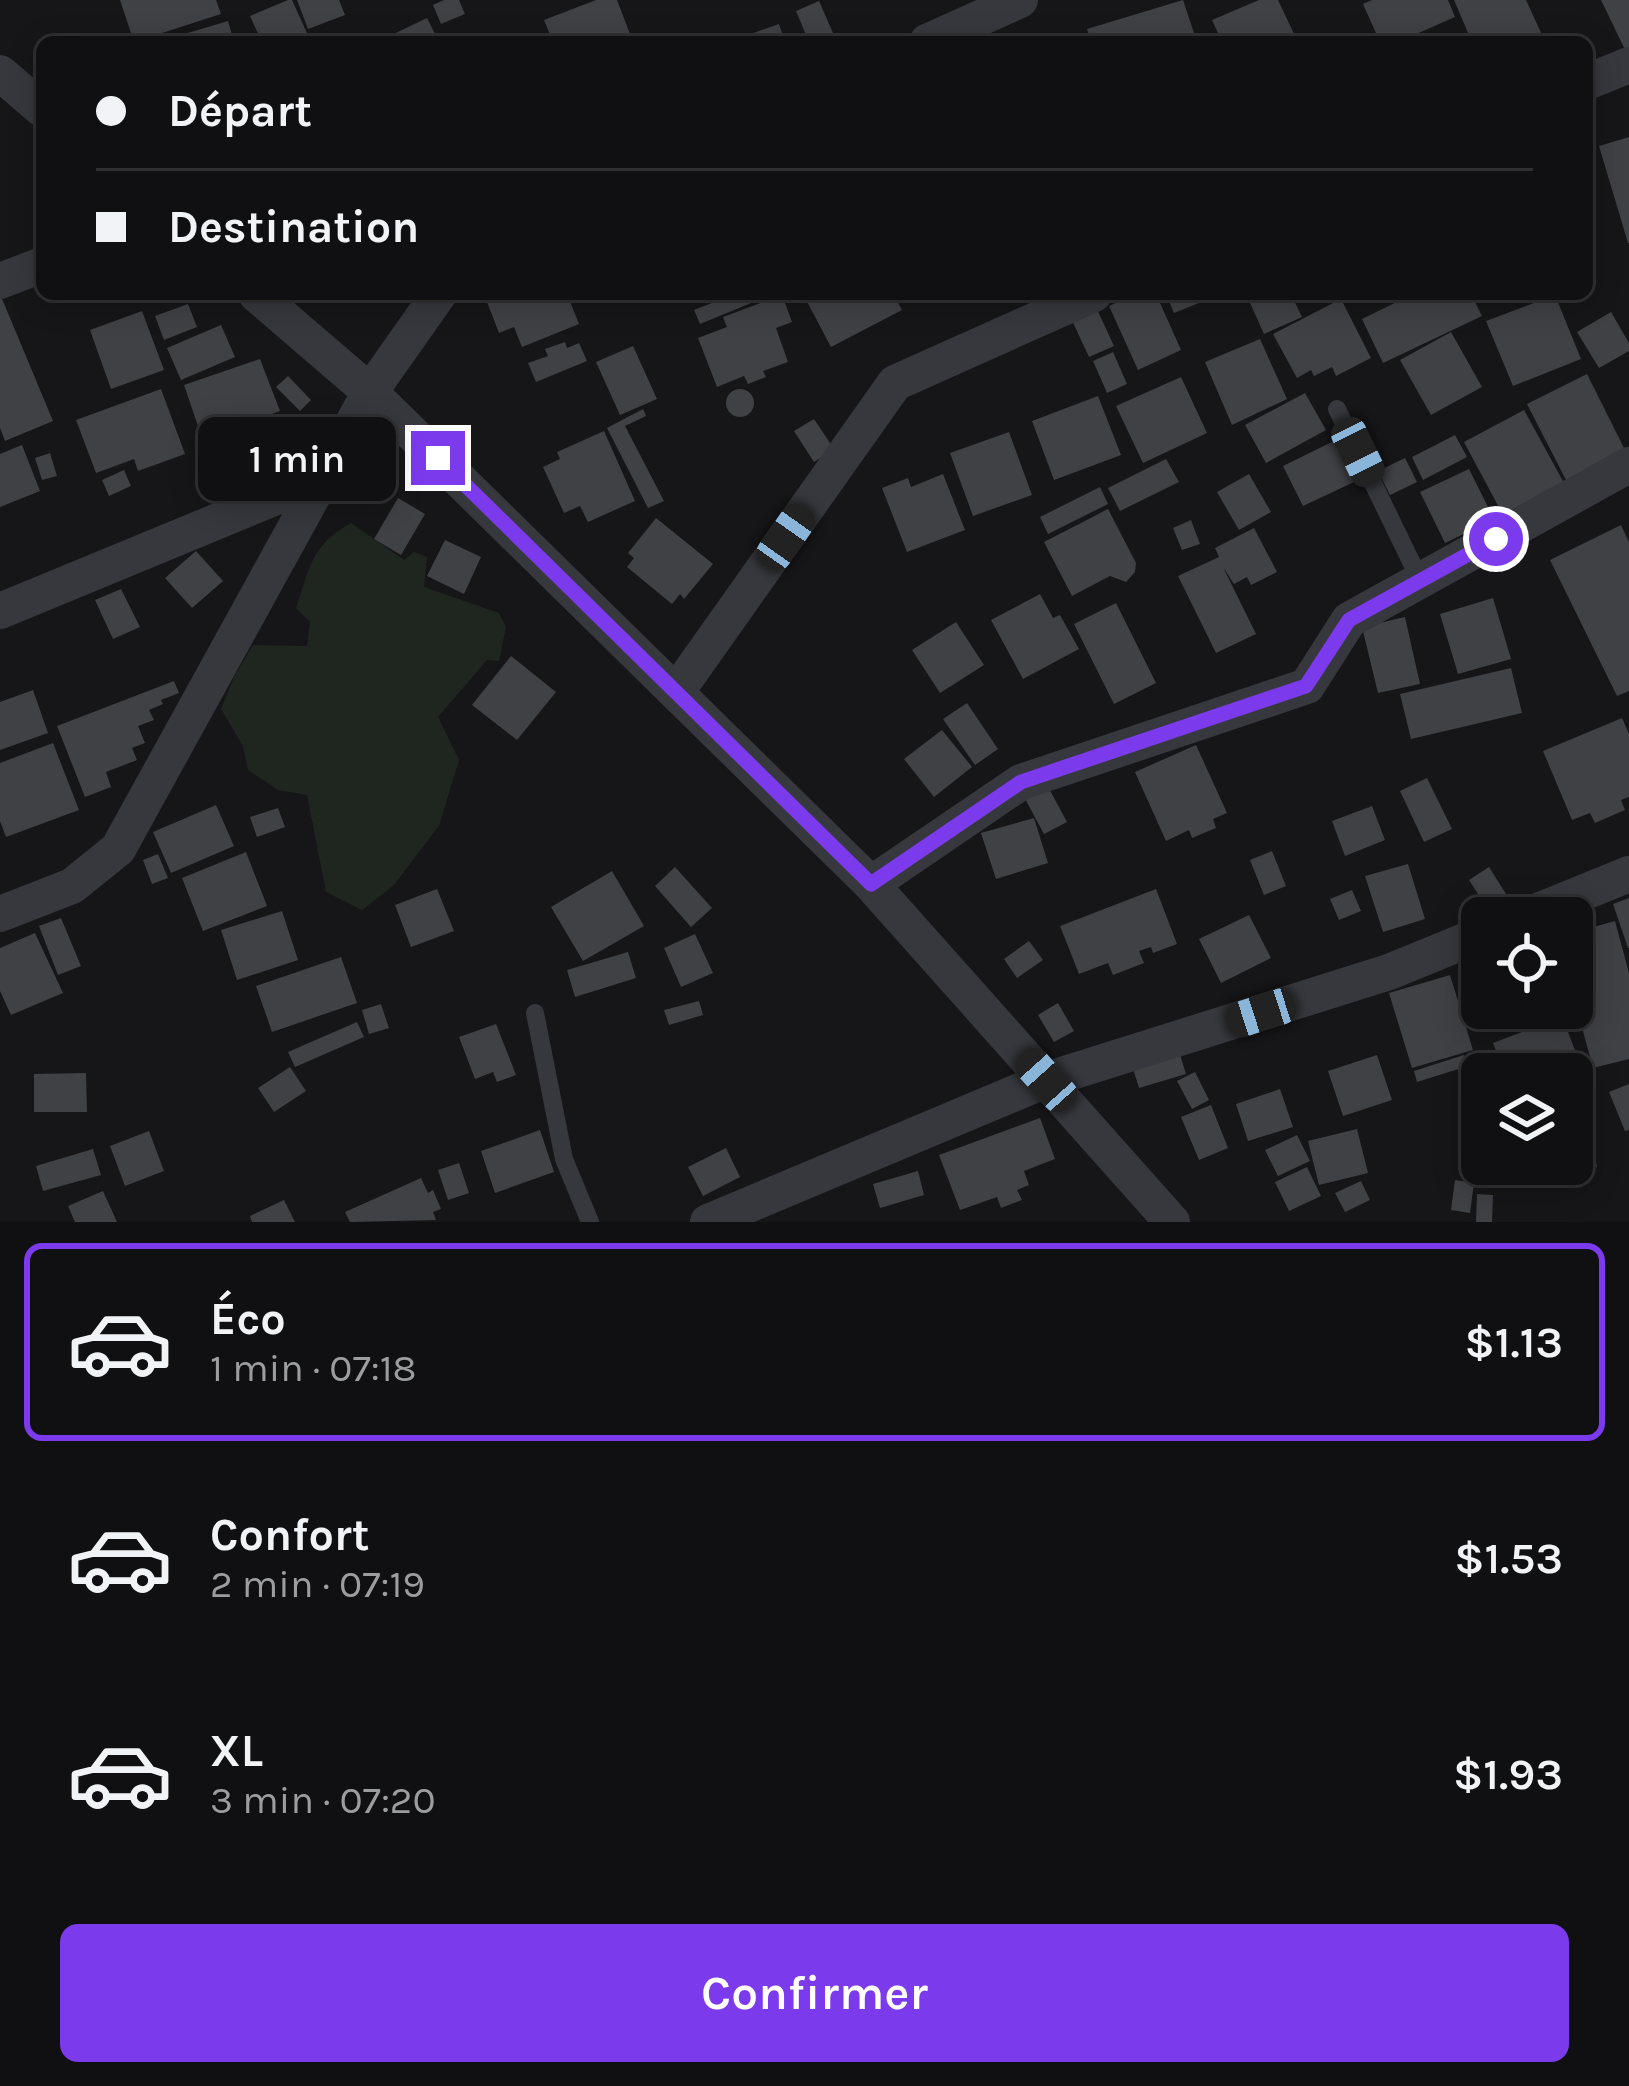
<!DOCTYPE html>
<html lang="fr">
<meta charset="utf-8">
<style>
:root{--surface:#101012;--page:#19191b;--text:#f1f3f6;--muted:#9c9d9f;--line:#303032;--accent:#7c3aed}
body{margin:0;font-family:Karla,sans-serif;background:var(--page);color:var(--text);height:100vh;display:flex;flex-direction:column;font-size:45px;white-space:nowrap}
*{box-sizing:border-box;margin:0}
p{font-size:39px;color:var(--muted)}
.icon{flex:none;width:66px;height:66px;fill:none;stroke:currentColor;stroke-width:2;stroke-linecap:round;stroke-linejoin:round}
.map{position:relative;height:1222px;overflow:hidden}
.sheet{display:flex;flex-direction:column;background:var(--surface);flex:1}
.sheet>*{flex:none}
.banner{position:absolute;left:36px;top:36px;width:1557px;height:264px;border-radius:18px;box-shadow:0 6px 30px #0003,0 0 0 3px var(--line);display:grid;align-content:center;height:264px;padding:0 60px;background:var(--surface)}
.fabs{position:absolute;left:1461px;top:897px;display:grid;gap:24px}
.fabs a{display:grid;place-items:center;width:132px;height:132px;border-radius:18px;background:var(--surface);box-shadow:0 6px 30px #0003,0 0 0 3px var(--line);font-size:60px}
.end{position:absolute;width:54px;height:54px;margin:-27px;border:15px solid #7c3aed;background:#fff;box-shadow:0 0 0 6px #fff}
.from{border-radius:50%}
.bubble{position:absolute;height:84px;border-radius:18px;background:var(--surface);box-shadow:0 6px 30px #0003,0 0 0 3px var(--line);font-size:39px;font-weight:600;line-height:84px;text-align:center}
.car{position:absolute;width:36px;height:72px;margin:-36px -18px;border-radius:15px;box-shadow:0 0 9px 3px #0007;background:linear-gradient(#222 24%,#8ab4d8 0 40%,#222 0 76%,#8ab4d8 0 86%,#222 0)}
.banner b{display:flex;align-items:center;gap:42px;height:114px;font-size:45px}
.banner b+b{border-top:3px solid var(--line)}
.banner i{width:30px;height:30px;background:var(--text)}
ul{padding:21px 0 0;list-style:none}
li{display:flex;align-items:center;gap:36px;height:198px;margin:0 24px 18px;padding:0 36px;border:6px solid transparent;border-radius:18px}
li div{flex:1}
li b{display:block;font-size:45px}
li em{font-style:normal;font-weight:600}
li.selected{border-color:var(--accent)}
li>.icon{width:108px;height:108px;stroke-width:1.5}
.cta{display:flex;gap:24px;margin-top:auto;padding:24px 60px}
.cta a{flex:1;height:138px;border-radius:18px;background:var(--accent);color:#fff;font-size:48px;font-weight:600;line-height:138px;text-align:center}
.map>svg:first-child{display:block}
</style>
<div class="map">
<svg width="1629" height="1222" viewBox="0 0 1629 1222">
<rect width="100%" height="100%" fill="#161618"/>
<!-- green -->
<path fill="#1e261f" d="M351,523L404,560L414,552L427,557L424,587L499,613L506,627L499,661L487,660L438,717L459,760L439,826L393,886L362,910L326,892L307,795L278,790L248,770L243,746L221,709L234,677L253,645L307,646L310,622L296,608C310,567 311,545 351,523Z"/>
<!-- building -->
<path fill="#404145" d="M120,0H216L221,14L134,42Z
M288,0H292L311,42H262L250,16Z
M297,0H339L345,15L308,29Z
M444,0H459L465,14L441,24L433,5Z
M596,0H617L633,42H553L544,20Z
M1183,0L1197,42H1091L1087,29Z
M1259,0H1278L1296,38L1288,42H1222L1212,20Z
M1372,0H1448L1455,17L1398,42H1380L1363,4Z
M1454,0H1526L1543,37L1530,42H1472Z
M1601,0H1629V58Z
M819,1L836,40L832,42H809L796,11Z
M427,18L439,42H377Z
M228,21L234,42H161V41Z
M779,24L785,42H731V41Z
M1629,137V243H1628L1599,146Z
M0,294L53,421L5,441L0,428Z
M484,294H567L579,324L522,347L514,327L499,333Z
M735,294H773L700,324L694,310Z
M803,294H893L902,310L831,347Z
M1135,294H1156L1181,350L1138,370L1109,306Z
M1166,294H1201L1204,301L1174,313Z
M1246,294H1291L1302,317L1264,334Z
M1413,294H1471L1482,316L1383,363L1362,319Z
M782,295L792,322L776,328L788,362L763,371L766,377L748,384L744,376L717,387L698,338L727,327L723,317Z
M1555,295L1581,359L1513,386L1486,321Z
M1341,299L1371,358L1336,376L1332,367L1314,376L1311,370L1297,378L1273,334Z
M188,304L197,327L164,340L155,316Z
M1095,305L1114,346L1089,357L1070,316Z
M142,311L164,370L111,389L90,330Z
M1611,312L1629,343V351L1599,368L1577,332Z
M221,325L235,357L181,380L167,348Z
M1451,332L1482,387L1431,415L1400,360Z
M1260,339L1287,399L1232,425L1205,362Z
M565,342L567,348L579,343L587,361L536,382L528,363L548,356L545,349Z
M633,346L657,399L620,415L596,362Z
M1113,352L1127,384L1107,393L1093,361Z
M260,359L280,411L202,438L184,385Z
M1587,374L1626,452L1567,482L1527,404Z
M288,376L311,400L300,411L276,387Z
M1181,377L1207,433L1143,463L1116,406Z
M726 403a14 14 0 1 1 28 0a14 14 0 1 1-28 0Z
M161,389L185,454L138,471L134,459L96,473L76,420Z
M1305,393L1326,430L1266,463L1245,425Z
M1098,396L1121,455L1054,480L1032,421Z
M643,409L646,416L625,426L664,501L648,508L607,428Z
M1524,410L1564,483L1503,515L1464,442Z
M814,419L834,449L814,462L794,431Z
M300,428L310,459L233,484L223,453Z
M604,431L635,501L588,522L580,506L564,513L543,467L560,459L557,452Z
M1009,432L1032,495L973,516L950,453Z
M1455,435L1467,457L1423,480L1412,457Z
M1334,441L1354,482L1303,506L1283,466Z
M22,445L40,491L0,507V454Z
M50,453L57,476L42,480L35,458Z
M1405,458L1417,482L1390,495L1378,471Z
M1166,459L1179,482L1120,511L1108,488Z
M1469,469L1494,519L1445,543L1420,492Z
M124,470L131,486L109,496L102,480Z
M943,474L965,530L907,552L882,488L908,478L911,487Z
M1249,474L1271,512L1239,530L1217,492Z
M1100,487L1108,504L1048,534L1040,517Z
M398,498L425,514L401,555L374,539Z
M1108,509L1136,563L1135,572L1126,582L1110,576L1072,596L1044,542Z
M656,518L713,564L684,599L680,594L672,604L627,567L634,558L628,553Z
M1191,520L1200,544L1182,550L1173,528Z
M1621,525L1629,542V691L1617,696L1550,560Z
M1254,528L1277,572L1251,585L1247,577L1234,584L1223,567L1256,634L1216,653L1178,576L1219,557L1215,548Z
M445,540L481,557L464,594L427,576Z
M196,551L223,581L192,608L165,578Z
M121,589L140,627L113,639L95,600Z
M1040,594L1053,618L1060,615L1079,649L1023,679L991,620Z
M1493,598L1511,659L1458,674L1440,614Z
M1116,603L1156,683L1114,704L1074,624Z
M1405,617L1420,684L1378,693L1362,627Z
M956,622L984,665L940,693L912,650Z
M511,656L556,692L517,740L472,705Z
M1511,668L1522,713L1411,739L1400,694Z
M174,681L179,693L161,700L163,704L149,710L154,720L138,726L145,743L132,748L137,760L106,772L111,787L85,797L57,726Z
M33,690L48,733L0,750V702Z
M967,703L998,749L975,765L943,719Z
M1622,718L1629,734V797L1621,800L1625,810L1595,823L1590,813L1572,820L1543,751Z
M942,730L972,767L934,797L904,759Z
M53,743L79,810L6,837L0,821V763Z
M1196,745L1227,813L1213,819L1216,828L1192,838L1189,830L1166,841L1135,772Z
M1427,778L1452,829L1424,842L1400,791Z
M1046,783L1067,822L1044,834L1023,795Z
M216,805L234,846L171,873L153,832Z
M1372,806L1385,840L1345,856L1332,821Z
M278,808L285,827L257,837L250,817Z
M1034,818L1048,863L996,879L981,833Z
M1272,851L1286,886L1264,895L1250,860Z
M246,852L267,906L203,931L182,878Z
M158,854L168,878L152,884L143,860Z
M1408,864L1425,919L1383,932L1365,876Z
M675,867L712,908L691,927L655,886Z
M1489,867L1506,894L1486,906L1469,880Z
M612,871L644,926L583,961L551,907Z
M437,889L454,931L411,947L395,905Z
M1156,889L1177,944L1153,953L1151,947L1139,951L1144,963L1113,975L1108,963L1079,974L1060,926Z
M1352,890L1361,911L1339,920L1330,899Z
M1629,898V948H1628L1613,904Z
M282,911L298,960L237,980L221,930Z
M1249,915L1271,958L1221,983L1199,939Z
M61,918L81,966L58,975L39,926Z
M1615,921L1629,973V1059L1593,1068L1572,991V933Z
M35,933L63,993L11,1015L0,991V948Z
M695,934L713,973L681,987L664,948Z
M1029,941L1043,960L1017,978L1004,959Z
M628,952L636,978L575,997L567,970Z
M341,957L357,1003L272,1032L256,986Z
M1450,975L1473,1050L1412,1068L1389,993Z
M699,1001L703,1015L669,1025L664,1010Z
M1058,1003L1074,1031L1054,1042L1038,1015Z
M381,1004L389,1028L369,1034L362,1010Z
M1562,1017L1584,1073L1572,1078V1074H1505L1493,1043Z
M357,1022L364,1037L295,1067L288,1052Z
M496,1024L516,1075L497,1082L493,1072L475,1079L459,1037Z
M1177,1045L1186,1074L1139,1088L1130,1059Z
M1377,1055L1392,1100L1343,1116L1328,1071Z
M1464,1055L1468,1066L1417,1082L1414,1071Z
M290,1067L306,1091L274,1112L258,1088Z
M1195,1072L1209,1100L1192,1109L1177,1081Z
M86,1073L87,1112H34V1074Z
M1629,1084V1130L1625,1131L1609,1092Z
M1280,1089L1293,1127L1248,1141L1236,1104Z
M1583,1104L1597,1167L1522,1184L1517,1164H1572V1107Z
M1211,1105L1228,1148L1199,1160L1181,1117Z
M1040,1118L1055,1159L1024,1171L1029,1185L1017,1190L1022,1200L1001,1208L997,1197L960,1210L939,1155Z
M1357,1129L1368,1173L1319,1185L1308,1141Z
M540,1130L554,1172L495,1193L481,1151Z
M149,1131L164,1171L125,1186L110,1146Z
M1297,1135L1310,1161L1278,1176L1265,1150Z
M726,1148L740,1177L703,1196L688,1167Z
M93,1149L101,1175L43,1191L36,1166Z
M459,1163L469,1193L448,1200L438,1170Z
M1307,1167L1321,1196L1289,1211L1275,1182Z
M918,1171L924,1195L880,1208L873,1184Z
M421,1178L428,1193L433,1190L441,1209L433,1212L436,1220L350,1222L345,1212Z
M1455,1180L1474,1183L1470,1213L1451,1210Z
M1361,1181L1370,1200L1345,1212L1335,1193Z
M103,1191L117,1222H75L68,1206Z
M1477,1194L1493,1195L1492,1222H1476Z
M284,1200L295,1222H252L250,1216Z"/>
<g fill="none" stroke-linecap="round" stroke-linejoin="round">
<!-- service -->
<path stroke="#37383d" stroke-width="18" d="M1337,409L1420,580
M535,1013L564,1159L590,1222"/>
<!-- minor -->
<path stroke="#37383d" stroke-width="36" d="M927,42L1020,0
M0,73L42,109
M1587,82L1629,65
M0,281L42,265
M256,294L370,392L871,884L1172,1222
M0,611L327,476
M677,691L895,383L1094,294
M871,884L1021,782L1307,686L1349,620L1629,465
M0,914L72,886L118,849L370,392L439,294
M1521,918L1629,874
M708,1222L1046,1080L1389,972L1482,934"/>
</g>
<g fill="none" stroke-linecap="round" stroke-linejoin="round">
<!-- route -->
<path stroke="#7c3aed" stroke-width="15" d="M438,458L871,884L1021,782L1306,686L1349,620L1496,539"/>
</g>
</svg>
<div class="fabs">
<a><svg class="icon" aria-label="locate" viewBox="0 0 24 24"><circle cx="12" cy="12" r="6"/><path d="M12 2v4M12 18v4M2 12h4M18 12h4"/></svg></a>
<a><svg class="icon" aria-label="layers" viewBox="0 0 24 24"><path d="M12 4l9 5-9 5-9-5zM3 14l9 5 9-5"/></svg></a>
</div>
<i class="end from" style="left:1496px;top:539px"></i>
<i class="end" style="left:438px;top:458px"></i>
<div class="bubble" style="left:198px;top:417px;width:198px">1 min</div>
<i class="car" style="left:1358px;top:452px;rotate:154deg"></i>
<i class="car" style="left:786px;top:537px;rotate:35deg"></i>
<i class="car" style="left:1261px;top:1013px;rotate:252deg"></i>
<i class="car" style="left:1046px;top:1080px;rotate:318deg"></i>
<div class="banner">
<b><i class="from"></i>Départ</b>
<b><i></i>Destination</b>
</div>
</div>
<section class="sheet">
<ul>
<li class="selected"><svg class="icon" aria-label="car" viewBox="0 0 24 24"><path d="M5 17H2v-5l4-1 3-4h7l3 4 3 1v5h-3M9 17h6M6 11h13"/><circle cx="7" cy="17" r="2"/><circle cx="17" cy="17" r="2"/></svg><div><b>Éco</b><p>1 min · 07:18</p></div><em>$1.13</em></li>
<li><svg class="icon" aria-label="car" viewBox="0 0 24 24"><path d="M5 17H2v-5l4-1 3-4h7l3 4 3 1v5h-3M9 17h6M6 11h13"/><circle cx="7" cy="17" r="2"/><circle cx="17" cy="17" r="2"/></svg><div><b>Confort</b><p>2 min · 07:19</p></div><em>$1.53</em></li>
<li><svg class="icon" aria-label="car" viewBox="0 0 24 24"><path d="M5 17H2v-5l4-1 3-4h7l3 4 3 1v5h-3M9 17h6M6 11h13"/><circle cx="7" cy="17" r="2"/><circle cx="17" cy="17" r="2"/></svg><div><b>XL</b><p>3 min · 07:20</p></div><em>$1.93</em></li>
</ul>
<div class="cta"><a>Confirmer</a></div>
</section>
